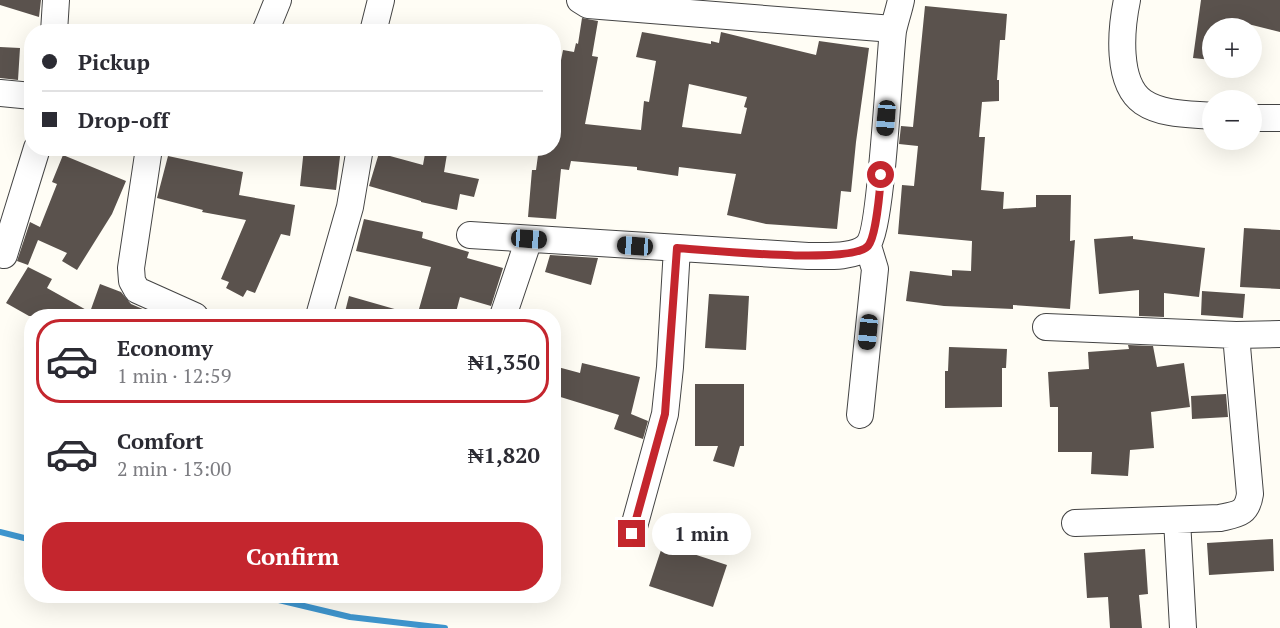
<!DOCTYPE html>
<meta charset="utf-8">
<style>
:root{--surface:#fff;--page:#f2f2f3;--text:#2b2b33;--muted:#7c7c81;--line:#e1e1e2;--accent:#c4262e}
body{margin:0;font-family:"PT Serif",serif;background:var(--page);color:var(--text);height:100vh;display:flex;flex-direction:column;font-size:22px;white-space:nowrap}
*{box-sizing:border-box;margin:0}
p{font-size:20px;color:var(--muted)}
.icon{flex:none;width:33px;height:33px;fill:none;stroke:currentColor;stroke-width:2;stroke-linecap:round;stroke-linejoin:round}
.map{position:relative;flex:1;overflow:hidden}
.panel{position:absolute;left:24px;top:309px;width:537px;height:294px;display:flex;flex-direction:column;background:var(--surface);border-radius:24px;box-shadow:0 6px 24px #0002}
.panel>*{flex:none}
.hud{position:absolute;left:24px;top:24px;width:537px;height:132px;border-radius:24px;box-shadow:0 6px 24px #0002;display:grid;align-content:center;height:132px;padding:0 18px;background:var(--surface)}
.buttons{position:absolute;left:1202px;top:18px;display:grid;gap:12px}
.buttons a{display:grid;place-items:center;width:60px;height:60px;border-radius:50%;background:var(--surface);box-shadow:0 6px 24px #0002;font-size:30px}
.end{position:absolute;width:27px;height:27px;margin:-14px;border:8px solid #c4262e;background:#fff;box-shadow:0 0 0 3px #fff}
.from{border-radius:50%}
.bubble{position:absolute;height:42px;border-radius:21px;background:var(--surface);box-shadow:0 6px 24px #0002;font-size:20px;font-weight:600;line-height:42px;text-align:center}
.car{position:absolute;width:18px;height:36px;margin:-18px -9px;border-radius:8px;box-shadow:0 0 4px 2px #0007;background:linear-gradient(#222 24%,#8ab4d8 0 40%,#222 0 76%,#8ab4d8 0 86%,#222 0)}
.hud b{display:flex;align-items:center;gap:21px;height:57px;font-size:22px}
.hud b+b{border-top:2px solid var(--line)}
.hud i{width:15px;height:15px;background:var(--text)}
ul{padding:10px 0 0;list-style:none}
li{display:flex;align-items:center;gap:18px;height:84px;margin:0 12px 9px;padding:0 6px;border:3px solid transparent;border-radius:24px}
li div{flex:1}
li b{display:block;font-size:22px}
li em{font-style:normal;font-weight:600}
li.on{border-color:var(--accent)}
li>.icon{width:54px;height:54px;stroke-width:1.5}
.action{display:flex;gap:12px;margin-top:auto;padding:12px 18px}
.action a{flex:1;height:69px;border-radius:24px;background:var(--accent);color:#fff;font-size:24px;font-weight:600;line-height:69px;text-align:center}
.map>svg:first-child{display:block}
</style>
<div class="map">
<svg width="1280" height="628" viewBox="0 0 1280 628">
<rect width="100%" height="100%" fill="#fffdf5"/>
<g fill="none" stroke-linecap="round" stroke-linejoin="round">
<!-- stream -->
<path stroke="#3f96cf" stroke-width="6" d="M0,532L32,540
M262,596L350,617L445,628"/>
</g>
<!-- building -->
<path fill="#5a524d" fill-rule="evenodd" d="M0,0H41L39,17L0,5Z
M1201,0H1280V32L1232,20L1230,28H1212V60L1193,58Z
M925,6L1007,14L1005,40H1000L997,80H999V101L982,102L979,137H985L981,190L1004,192L1003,209L1036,207V195H1071L1070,241L1075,240L1070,309L1013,305V309L944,306L906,301L910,271L952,276V270L971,271L972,241L898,234L902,185L914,186L918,146L899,144L901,126L913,127Z
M582,18L598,21L592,56L598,57L585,124L641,130L644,101L649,102L656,61L636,57L642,32L711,44V41L719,43L721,32L816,55L819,41L869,48L856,142L851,192L841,191L837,229L766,224L727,215L736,174L679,167L678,176L637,170V167L571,161L569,170L561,169L556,219L528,217L532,170H536L539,148H554V96L563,50L574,52L576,43L578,44ZM689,84L747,97L744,107L747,108L741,134L682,127Z
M0,47L20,48L18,80L0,78Z
M304,148H341L336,190L300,186Z
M426,148H448L444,172L479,179L474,197L460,194L457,210L421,202V201L369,186L379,153L423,165Z
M63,155L126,181L112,214L77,270L62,261L67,253L38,240L28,265L17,261L30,222L40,227L57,184L52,182Z
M168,156L243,172L239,195L295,205L290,236L281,234L255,293L247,290L243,297L226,288L229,282L221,279L246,220L202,212L203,210L157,198Z
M364,219L423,232L422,238L469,252L467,258L503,268L491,306L460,297L455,316H417L431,267L356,251Z
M1244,228L1280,230V289L1240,287Z
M1133,236V239L1205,248L1199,297L1164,293V317L1139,316V290L1099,294L1094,239Z
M550,255L598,258L591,285L545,272Z
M28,267L52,279L47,288L90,312L100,284L121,292L131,304L159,316H29L6,303Z
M1202,291L1245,294L1243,318L1201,315Z
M709,294L749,296L746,350L705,348Z
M349,296L405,312V316H344Z
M1128,345L1153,346L1157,367L1184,363L1190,407L1151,412L1154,448L1130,450L1128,476L1091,474L1092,452H1058V407H1050L1048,372L1089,369L1088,352L1129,349Z
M949,347L1007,349L1006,368H1002V407L945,408V371H948Z
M582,363L640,377L631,414L648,421L643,439L614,429L619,415L554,395V366L580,373Z
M695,384H744V446H740L734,467L713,461L718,446H695Z
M1226,394L1228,417L1192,419L1191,396Z
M1273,539L1274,571L1209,575L1207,543Z
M663,544L727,565L713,607L649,586Z
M1145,549L1148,594L1139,595L1142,628H1110L1108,597L1087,598L1084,553Z"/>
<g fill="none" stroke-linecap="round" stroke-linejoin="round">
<!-- minor casing -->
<g stroke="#444" stroke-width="28">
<path id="minor" d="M580,0L588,5L893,29
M1127,0C1121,29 1116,83 1143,102C1162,115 1191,114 1212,116
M54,32L56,0
M265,32L278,0
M373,32L381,0
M0,93L32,96
M1251,118H1280
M149,148L131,268L132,281L137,290L195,316
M470,235L808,256C824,256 854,258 866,247C882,234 889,62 893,31C895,21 899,10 901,0
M4,255L37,148
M319,316L350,207L360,148
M503,316L529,239
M1046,327L1236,335L1280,334
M860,415L875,269L868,246
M1177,520L1183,628
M1075,523L1220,518C1238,514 1247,514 1250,494L1236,335
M632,534L665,414L670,367L677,248"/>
</g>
<!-- minor -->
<use href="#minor" stroke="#fff" stroke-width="26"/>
</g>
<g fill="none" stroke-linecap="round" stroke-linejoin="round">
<!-- route -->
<path stroke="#c4262e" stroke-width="8" d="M632,534L665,414L677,248C708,250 851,265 868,246C876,237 880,189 881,175"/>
</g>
</svg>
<div class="buttons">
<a>+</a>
<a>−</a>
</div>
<i class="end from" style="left:881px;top:175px"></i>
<i class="end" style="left:632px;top:534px"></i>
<div class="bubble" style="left:652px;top:513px;width:99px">1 min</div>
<i class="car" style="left:886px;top:118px;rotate:185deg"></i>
<i class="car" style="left:529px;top:239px;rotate:94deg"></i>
<i class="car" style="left:635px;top:246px;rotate:274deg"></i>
<i class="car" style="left:868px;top:332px;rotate:186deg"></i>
<div class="hud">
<b><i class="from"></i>Pickup</b>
<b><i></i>Drop-off</b>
</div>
<section class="panel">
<ul>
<li class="on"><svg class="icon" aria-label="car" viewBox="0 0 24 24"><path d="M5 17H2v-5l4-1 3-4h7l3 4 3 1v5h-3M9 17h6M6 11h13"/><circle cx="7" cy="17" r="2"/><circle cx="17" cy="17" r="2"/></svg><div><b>Economy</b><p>1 min · 12:59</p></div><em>₦1,350</em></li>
<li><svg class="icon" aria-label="car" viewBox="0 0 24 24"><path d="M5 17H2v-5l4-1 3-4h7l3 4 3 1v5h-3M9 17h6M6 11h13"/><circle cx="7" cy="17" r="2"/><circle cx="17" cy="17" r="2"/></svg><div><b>Comfort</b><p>2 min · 13:00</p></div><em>₦1,820</em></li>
</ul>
<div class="action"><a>Confirm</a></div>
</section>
</div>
